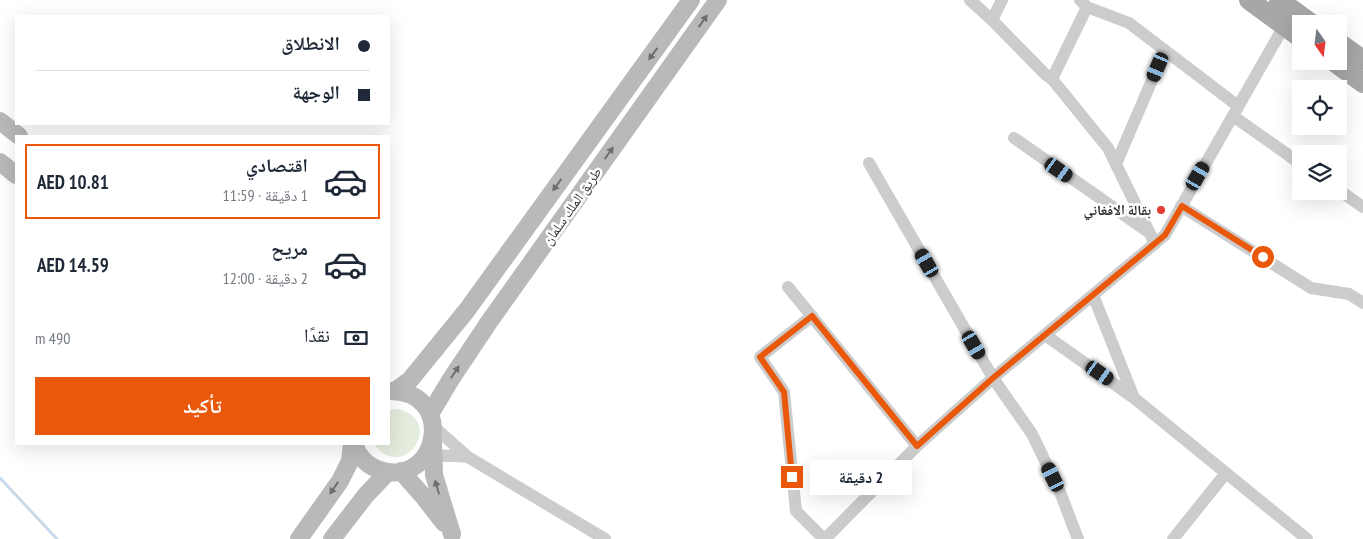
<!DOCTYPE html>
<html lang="ar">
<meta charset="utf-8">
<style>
:root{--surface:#fff;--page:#f2f2f3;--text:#1f2937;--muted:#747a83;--line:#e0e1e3;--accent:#ea580c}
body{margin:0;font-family:"PT Sans Narrow","Noto Naskh Arabic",sans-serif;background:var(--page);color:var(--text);direction:rtl;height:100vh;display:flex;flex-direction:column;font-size:19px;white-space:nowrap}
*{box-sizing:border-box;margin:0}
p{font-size:16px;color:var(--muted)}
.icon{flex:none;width:28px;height:28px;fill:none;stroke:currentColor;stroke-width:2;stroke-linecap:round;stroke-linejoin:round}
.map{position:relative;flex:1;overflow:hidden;direction:ltr}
.drawer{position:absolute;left:15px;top:135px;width:375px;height:310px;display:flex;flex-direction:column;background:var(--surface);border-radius:0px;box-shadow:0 5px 20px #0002;direction:rtl}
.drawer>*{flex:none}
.banner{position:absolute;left:15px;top:15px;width:375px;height:110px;border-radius:0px;box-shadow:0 5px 20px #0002;direction:rtl;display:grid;align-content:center;height:110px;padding:0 20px;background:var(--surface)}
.needle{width:32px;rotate:166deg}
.buttons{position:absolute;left:1292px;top:15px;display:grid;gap:10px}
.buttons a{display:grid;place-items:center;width:55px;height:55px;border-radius:0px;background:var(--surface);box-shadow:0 5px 20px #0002;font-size:25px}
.end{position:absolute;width:22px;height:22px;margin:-11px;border:6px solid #ea580c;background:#fff;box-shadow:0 0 0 2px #fff}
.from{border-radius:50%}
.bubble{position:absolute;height:35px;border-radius:0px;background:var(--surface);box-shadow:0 5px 20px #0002;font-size:16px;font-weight:700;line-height:35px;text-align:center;direction:rtl}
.car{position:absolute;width:15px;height:30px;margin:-15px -8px;border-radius:6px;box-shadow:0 0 4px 1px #0007;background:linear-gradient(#222 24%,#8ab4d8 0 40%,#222 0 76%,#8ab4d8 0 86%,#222 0)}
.banner b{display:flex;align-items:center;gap:18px;height:48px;font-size:19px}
.banner b+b{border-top:1px solid var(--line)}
.banner i{width:12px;height:12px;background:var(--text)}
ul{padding:9px 0 0;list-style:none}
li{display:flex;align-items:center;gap:15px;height:75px;margin:0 10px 8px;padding:0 10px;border:2px solid transparent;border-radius:0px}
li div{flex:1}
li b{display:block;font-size:19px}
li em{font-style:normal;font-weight:700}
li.on{border-color:var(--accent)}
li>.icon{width:45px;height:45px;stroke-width:1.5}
.pay{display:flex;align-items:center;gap:12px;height:55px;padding:0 20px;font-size:19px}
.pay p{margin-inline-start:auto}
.primary-button{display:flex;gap:10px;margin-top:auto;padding:10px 20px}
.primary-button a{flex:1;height:58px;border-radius:0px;background:var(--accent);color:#fff;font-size:20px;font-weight:700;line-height:58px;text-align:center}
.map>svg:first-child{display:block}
</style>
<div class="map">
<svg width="1363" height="539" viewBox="0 0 1363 539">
<rect width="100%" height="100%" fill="#fff"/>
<!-- grass -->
<path fill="#e3ecdd" d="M397,409C447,419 404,485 374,444H389V410Z"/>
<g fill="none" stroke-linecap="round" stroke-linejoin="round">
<!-- stream -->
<path stroke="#c9daeb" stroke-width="3" d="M0,478L57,539"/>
<!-- street -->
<path stroke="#ccc" stroke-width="12" d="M970,0L992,20L1045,74L1052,79L1108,148L1155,244
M1080,0L1087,7L1129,23L1238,106
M992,20L1002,0
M1052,79L1087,7
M1233,116L1301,164
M1014,138L1147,231
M869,163L993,378L1032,434L1060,492L1078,539
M1116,164L1165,50
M1339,190L1363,207
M1181,206L1311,288L1349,294L1363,303
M788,287L917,446
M1093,295L1134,398L1307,539
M812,316L760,357L784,392L796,511L824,539
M1045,335L1134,398
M468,457L605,539
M427,458C440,454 454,456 468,457L433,426
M825,539L917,446L993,378L1165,235L1284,26
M1173,539L1226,473"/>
<!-- secondary -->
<path stroke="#b9b9b9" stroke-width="18" d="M0,121L19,136
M0,162L16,175
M395,391L410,380L467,310L691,0
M430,414L451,379L489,322L718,0
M433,442L434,475L452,534
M354,444C359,458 368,467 383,471C440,485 456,390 389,391
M401,471L423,496L444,523
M299,539L340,481L350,461L352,444
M332,539L366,495L388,472"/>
<!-- primary -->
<path stroke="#a7a7a7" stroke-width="20" d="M1249,0L1301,38
M1279,0L1312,24
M1339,43L1363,60
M1333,61L1363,83"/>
</g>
<!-- one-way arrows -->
<defs><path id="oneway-solid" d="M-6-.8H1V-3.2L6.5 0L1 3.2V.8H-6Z" transform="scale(1.25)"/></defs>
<g fill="#6d6d6d">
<use href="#oneway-solid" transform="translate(703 21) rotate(-55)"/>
<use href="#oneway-solid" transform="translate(653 54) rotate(126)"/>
<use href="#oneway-solid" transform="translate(609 153) rotate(-55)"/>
<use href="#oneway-solid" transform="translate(557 185) rotate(126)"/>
<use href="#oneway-solid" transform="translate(455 372) rotate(-56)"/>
<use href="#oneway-solid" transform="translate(437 487) rotate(-106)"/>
<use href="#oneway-solid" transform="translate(334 488) rotate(125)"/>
</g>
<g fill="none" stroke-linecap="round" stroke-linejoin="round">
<!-- route -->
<path stroke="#ea580c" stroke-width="6" d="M792,477L784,392L760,357L812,316L917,446L993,378L1165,235L1182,206L1263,257"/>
</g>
<!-- markers -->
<circle fill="#e23c35" stroke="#fff" stroke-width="2" cx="1161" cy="210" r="5"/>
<g text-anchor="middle" stroke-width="5" stroke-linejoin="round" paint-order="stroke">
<!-- street labels -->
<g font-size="14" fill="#2f2f2f" stroke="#fff">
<text transform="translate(572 206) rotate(-55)" y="5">طريق الملك سلمان</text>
</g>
<!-- poi labels -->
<g font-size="14" font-weight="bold" fill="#2f2f2f" stroke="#fff" text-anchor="end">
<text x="1151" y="215">بقالة الافغاني</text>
</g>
</g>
</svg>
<div class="buttons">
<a><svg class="needle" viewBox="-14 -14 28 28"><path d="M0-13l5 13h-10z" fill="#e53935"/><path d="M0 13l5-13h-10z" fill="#747a83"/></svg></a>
<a><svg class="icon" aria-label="locate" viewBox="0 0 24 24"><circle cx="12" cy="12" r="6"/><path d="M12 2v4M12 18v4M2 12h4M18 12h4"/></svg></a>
<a><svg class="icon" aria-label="layers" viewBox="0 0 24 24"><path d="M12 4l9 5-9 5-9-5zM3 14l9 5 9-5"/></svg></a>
</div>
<i class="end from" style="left:1263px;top:257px"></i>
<i class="end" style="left:792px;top:477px"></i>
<div class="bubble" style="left:810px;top:460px;width:102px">2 دقيقة</div>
<i class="car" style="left:1158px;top:67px;rotate:203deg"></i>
<i class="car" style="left:1059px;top:170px;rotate:125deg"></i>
<i class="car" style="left:1198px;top:176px;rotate:30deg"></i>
<i class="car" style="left:927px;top:263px;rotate:330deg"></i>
<i class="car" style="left:974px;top:345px;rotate:150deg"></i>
<i class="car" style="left:1100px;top:373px;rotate:125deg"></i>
<i class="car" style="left:1053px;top:477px;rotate:334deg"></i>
<div class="banner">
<b><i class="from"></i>الانطلاق</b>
<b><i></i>الوجهة</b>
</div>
<section class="drawer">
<ul>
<li class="on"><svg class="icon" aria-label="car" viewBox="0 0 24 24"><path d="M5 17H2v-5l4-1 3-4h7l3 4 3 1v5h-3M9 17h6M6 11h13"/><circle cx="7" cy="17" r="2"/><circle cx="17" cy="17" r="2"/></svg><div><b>اقتصادي</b><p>1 دقيقة · 11:59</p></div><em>AED 10.81</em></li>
<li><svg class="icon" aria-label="car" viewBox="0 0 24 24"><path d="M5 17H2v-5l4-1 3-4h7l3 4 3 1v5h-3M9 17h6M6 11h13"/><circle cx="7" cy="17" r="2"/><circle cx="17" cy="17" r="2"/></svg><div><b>مريح</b><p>2 دقيقة · 12:00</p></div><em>AED 14.59</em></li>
</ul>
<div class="pay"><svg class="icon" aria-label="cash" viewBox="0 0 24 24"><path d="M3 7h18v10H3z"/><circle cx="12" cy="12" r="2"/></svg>نقدًا<p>490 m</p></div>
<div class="primary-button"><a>تأكيد</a></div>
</section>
</div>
